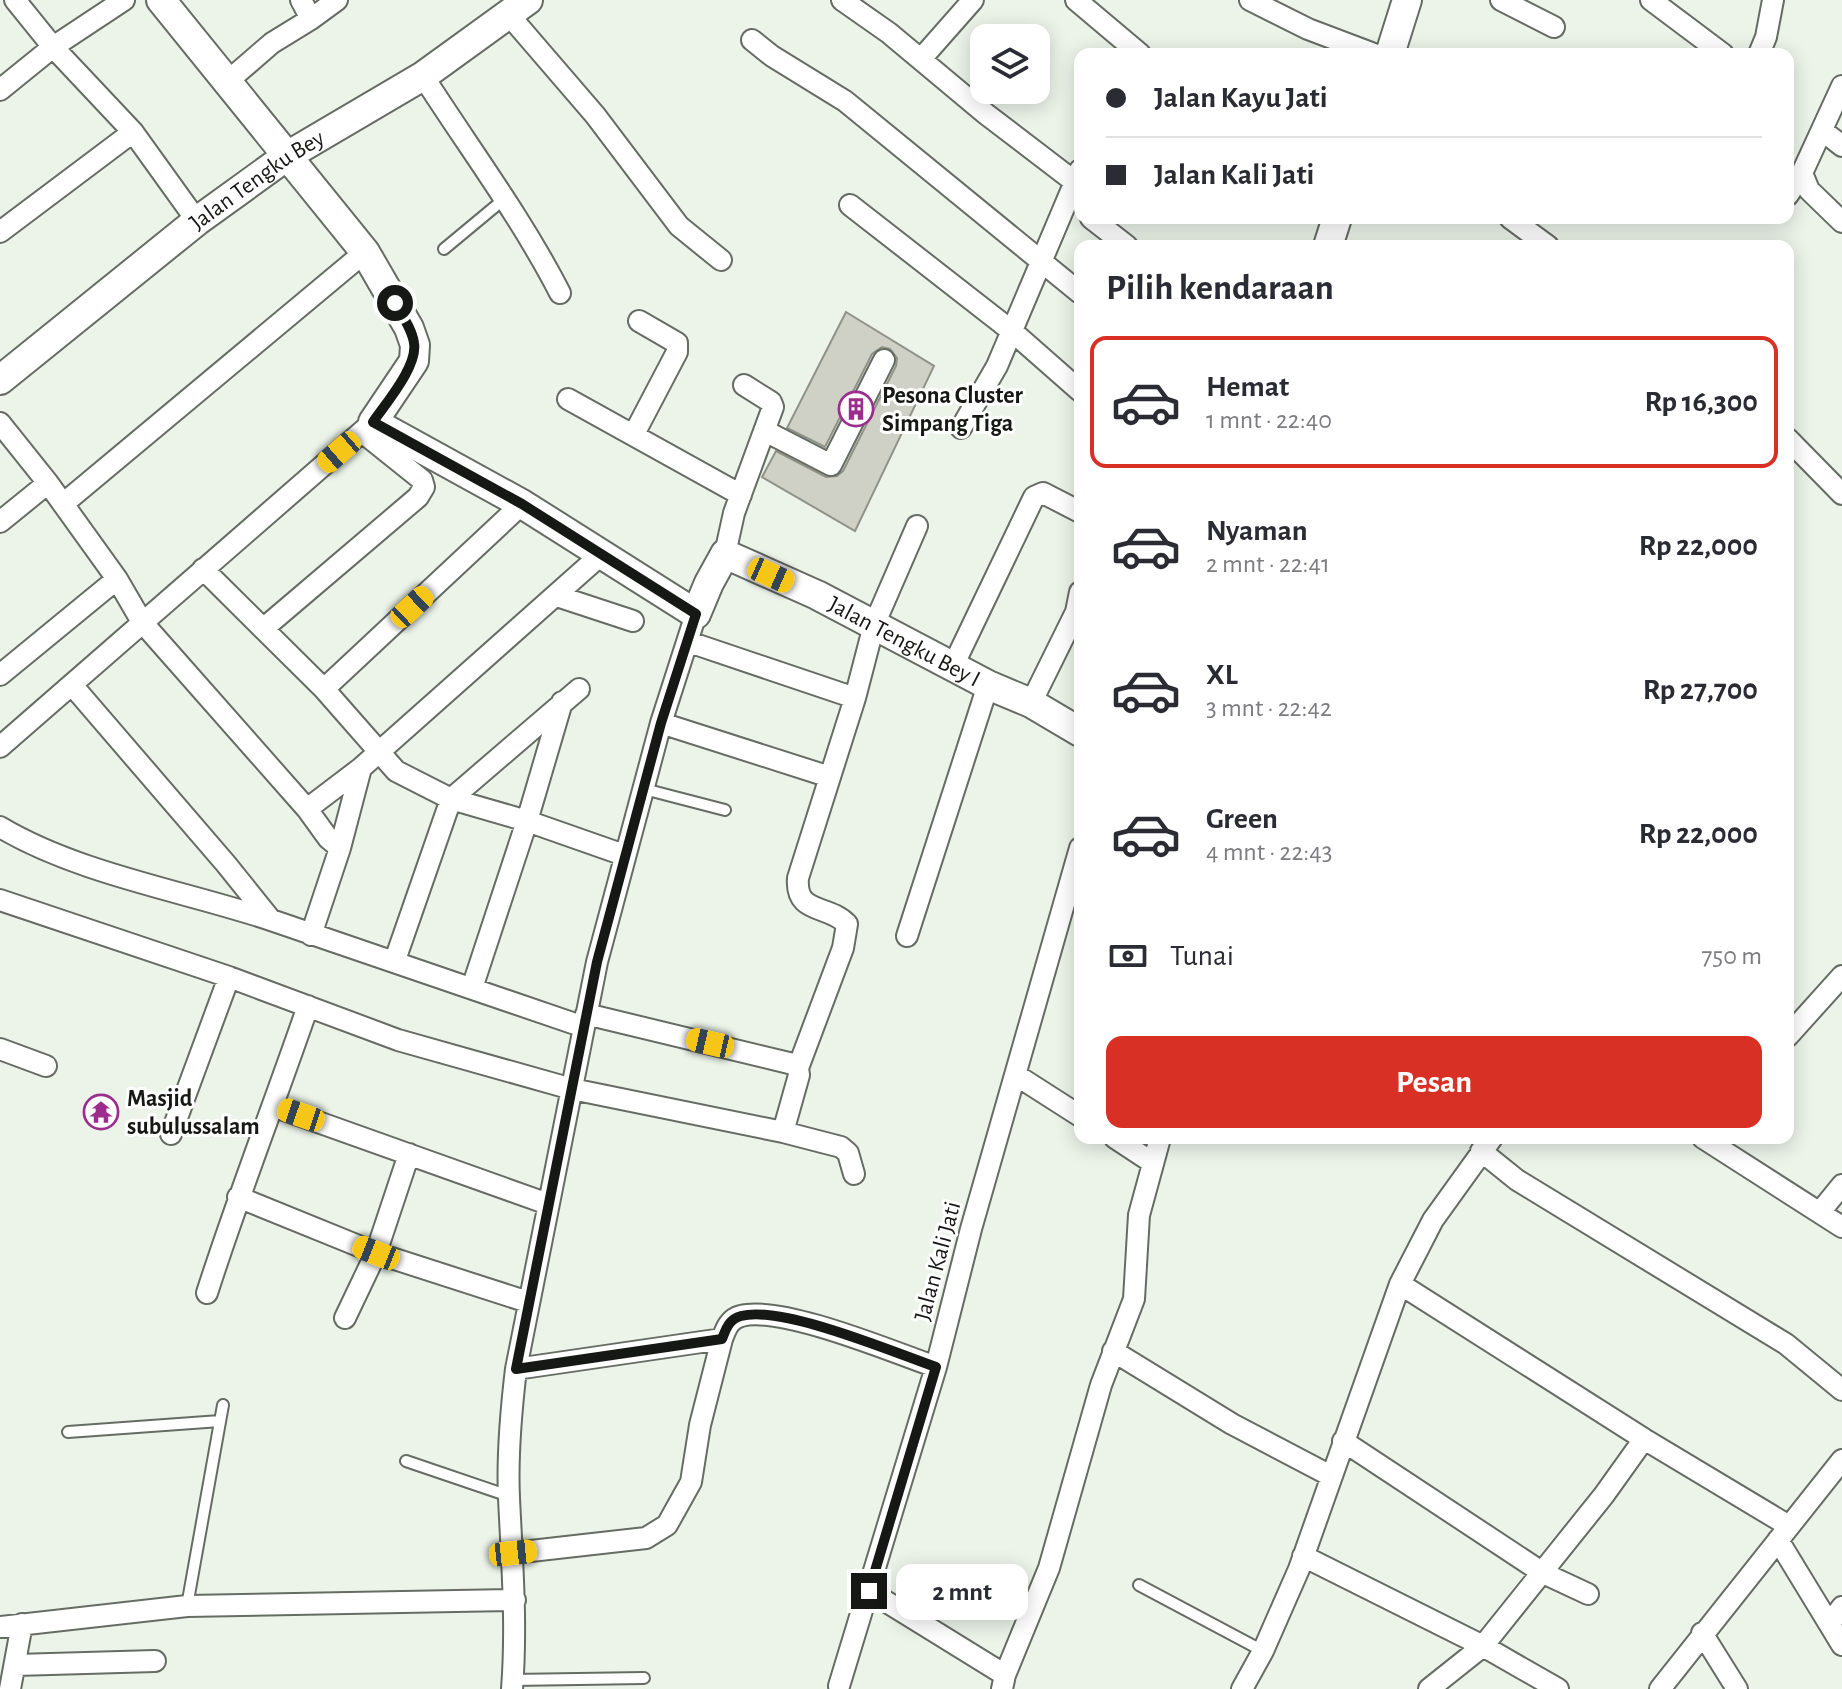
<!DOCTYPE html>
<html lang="id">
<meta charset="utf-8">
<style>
:root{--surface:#fff;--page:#f7f7f7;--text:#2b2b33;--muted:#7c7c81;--line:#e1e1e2;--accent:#d93025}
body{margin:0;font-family:"Alegreya Sans",sans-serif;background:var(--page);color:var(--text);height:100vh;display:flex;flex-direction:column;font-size:30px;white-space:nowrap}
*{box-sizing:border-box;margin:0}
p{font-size:26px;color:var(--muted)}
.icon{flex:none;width:44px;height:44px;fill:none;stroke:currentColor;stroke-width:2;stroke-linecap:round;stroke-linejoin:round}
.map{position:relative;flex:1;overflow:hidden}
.panel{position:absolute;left:1074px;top:240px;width:720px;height:904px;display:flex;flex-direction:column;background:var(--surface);border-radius:16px;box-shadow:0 4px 20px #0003}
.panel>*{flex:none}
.hud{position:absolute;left:1074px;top:48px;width:720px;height:176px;border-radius:16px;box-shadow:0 4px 20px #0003;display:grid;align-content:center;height:176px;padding:0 32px;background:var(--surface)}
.controls{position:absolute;left:970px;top:24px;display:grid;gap:16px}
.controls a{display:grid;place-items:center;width:80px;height:80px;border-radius:16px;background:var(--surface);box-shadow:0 4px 20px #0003;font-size:40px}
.end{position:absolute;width:36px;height:36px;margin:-18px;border:10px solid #161815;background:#fff;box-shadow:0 0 0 4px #fff}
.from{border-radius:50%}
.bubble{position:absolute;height:56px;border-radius:16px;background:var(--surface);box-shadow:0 4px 20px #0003;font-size:26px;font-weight:700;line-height:56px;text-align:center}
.car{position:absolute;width:24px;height:48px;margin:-24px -12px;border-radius:10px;box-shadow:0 0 6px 2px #0007;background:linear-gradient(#f5c518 24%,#345 0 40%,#f5c518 0 76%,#345 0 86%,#f5c518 0)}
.hud b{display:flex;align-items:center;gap:28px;height:76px;font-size:30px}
.hud b+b{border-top:2px solid var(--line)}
.hud i{width:20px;height:20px;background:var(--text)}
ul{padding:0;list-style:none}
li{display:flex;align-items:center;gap:24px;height:132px;margin:0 16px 12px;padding:0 16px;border:4px solid transparent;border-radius:16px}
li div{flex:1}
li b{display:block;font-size:30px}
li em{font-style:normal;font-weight:700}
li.active{border-color:var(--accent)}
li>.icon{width:72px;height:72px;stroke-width:1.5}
h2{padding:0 32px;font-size:36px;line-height:96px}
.pay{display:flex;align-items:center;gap:20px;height:88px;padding:0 32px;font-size:30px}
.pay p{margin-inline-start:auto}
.action{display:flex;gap:16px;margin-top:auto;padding:16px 32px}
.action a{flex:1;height:92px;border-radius:16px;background:var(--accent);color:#fff;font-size:32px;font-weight:700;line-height:92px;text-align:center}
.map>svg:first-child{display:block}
</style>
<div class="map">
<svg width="1842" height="1689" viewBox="0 0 1842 1689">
<rect width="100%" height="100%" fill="#ecf4ea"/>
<!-- building -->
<path fill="#d0d1c6" stroke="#919287" stroke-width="2" d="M846,312L934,366L855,531L762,477L776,451L826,477L837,476L843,471L896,366L897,358L890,349L882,347L872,354L825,447L787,428Z"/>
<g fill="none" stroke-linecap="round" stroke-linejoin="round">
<!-- lane casing -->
<g stroke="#656c64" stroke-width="14">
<path id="lane" d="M444,249L503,200
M644,789L725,810
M68,1432L220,1421
M406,1461L509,1496
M1139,1585L1263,1651
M187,1606L223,1405
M512,1680L644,1678"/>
</g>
<!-- street casing -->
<g stroke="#656c64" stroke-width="24">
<path id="street" d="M15,0L53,47L133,132L197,221
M301,0L311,19
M842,0L889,33L986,114L1075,182
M1076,0L1140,54
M1250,0L1308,29L1374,54
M1501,0L1554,27
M1651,0L1723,54
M509,15L595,115L679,226L721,260
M752,40L772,56L845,101L1080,293
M1759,54L1766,37L1773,0
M921,59L973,0
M423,76C469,148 521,217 560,293
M228,81L272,43L311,19L337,0
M1842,86L1802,173L1809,190L1842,222
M0,90L53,47L124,0
M1823,131L1842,146
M1788,195L1802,173
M850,205L1013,332L1080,391
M1091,218L1127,246
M1510,218L1548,246
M0,232L133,132
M568,399L741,495
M0,423L48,483L117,579L142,622L307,809L328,838L340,848
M961,428L997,366L1080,170
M765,431L831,465L884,360
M634,434L677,352V343L639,321
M1788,439L1842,494
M63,504L365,252
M0,522L48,483
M725,554L734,513L773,407L771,402L744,385
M203,569L324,689L396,771L451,799L527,821L624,855
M1080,592L1076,612L1080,615
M557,596L633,621
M264,628L418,497L424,487L422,480L362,432
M689,642L855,698
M953,666L1034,497L1043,493L1080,512
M0,675L117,579
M72,685L226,864L271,920
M324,689L522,504
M1031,703L1076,612
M661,723L830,777
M0,747L373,422
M307,809L361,768L603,553
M0,827C79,874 184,891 271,920C376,955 480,991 584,1027
M0,900L229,977L398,1040L572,1089L783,1132L799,1075L798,1068L793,1064L586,1014
M311,935L340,848L361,768
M907,936L988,685
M395,960L451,799L579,689
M472,988L527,821L562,702
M1788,1036L1842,976
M0,1049L46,1066
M798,1068L843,948L847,924C828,904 795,915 798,878L855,698L874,625L917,526
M1016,1075L1080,1116
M273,1106L548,1204
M783,1132L841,1147L848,1153L854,1174
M171,1134L229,977
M1115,1138L1153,1163
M1703,1138L1842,1227
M1481,1151L1517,1180L1786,1344L1842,1390
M238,1197L376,1253L528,1302
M1820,1212L1842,1185
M1400,1284L1644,1439L1789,1526
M207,1293C238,1196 275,1102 308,1006
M345,1318L376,1253L409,1154
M1113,1351L1232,1424L1331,1476
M516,1369L722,1339C726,1329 729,1319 741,1316C781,1305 893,1352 936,1367
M1343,1441L1543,1573L1588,1594
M1778,1540L1842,1645
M513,1553L646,1538L667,1525L691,1482L700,1425L722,1339
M1303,1556L1483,1646L1558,1689
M869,1591L1005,1675
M1830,1623L1842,1607
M0,1627L187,1606L515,1600
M1702,1633L1737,1689
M16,1665L155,1661
M839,1686L936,1367L971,1229L1080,848
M10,1689L22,1624
M512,1689C517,1625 512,1562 509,1498C507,1455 511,1411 516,1369L597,962L661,723L696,614
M1002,1689L1005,1675L1049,1568L1101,1385L1134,1299L1139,1215L1160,1138
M1242,1689L1263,1651L1299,1569L1400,1284L1433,1220L1492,1138
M1429,1689L1483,1646L1604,1495L1644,1439
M1660,1689L1842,1460"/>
</g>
<!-- secondary casing -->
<g stroke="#656c64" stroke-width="32">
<g id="secondary">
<path id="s1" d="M161,0L365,252L409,328L415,345L414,361L373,422L522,504L696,614L709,583L725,554L817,595L988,685L1031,703L1080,732"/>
<path d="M1390,54L1407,0"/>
<path d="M1328,246L1337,218"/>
<path id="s2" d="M0,380L197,221L287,156L423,76L528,0"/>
</g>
</g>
<!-- lane -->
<use href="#lane" stroke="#fff" stroke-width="10"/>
<!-- street -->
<use href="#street" stroke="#fff" stroke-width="20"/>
<!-- secondary -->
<use href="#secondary" stroke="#fff" stroke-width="28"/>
</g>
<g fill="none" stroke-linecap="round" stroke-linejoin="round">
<!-- route -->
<path stroke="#161815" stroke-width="10" d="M395,303C402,315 412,329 414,343C418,366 386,403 373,422L522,504L696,614L661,723L597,962L516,1369L722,1339C726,1329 729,1319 741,1316C782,1305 893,1352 936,1367L869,1591"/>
</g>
<!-- icons -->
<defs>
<g id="building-ring" transform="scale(1.8)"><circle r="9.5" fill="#fff" stroke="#9b2d8c" stroke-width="1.5"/><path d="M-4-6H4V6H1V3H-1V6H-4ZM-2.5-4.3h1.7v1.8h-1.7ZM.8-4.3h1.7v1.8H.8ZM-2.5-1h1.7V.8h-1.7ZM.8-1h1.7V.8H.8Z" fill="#9b2d8c"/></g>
<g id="temple-ring" transform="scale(1.8)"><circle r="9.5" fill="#fff" stroke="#9b2d8c" stroke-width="1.5"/><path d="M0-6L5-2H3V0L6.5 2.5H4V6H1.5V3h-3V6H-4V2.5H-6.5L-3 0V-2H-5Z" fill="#9b2d8c"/></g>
</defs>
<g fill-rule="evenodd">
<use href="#building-ring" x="856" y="409"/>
<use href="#temple-ring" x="101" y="1112"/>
</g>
<g text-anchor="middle" stroke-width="6" stroke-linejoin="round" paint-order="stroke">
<!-- street labels -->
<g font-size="24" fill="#161815" stroke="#fff">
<text dy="8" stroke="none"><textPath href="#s2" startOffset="326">Jalan Tengku Bey</textPath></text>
<text dy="8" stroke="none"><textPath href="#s1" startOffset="1162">Jalan Tengku Bey I</textPath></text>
<text transform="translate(937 1261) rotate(-75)" y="8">Jalan Kali Jati</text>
</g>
<!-- poi labels -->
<g font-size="24" font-weight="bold" fill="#161815" stroke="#fff" text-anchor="start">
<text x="882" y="403">Pesona Cluster<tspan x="882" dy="28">Simpang Tiga</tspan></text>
<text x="127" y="1106">Masjid<tspan x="127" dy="28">subulussalam</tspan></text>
</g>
</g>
</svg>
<div class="controls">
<a><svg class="icon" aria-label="layers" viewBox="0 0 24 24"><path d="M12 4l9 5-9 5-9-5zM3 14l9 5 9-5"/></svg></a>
</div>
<i class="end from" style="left:395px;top:303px"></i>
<i class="end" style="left:869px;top:1591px"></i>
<div class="bubble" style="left:896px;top:1564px;width:132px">2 mnt</div>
<i class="car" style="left:339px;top:452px;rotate:229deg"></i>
<i class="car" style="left:771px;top:575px;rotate:114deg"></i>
<i class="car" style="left:412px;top:607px;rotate:47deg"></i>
<i class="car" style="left:710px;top:1043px;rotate:283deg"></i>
<i class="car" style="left:301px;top:1115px;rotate:289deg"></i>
<i class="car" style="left:376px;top:1253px;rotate:292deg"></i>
<i class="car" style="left:513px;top:1553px;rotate:84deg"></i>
<div class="hud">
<b><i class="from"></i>Jalan Kayu Jati</b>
<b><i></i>Jalan Kali Jati</b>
</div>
<section class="panel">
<h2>Pilih kendaraan</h2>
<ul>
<li class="active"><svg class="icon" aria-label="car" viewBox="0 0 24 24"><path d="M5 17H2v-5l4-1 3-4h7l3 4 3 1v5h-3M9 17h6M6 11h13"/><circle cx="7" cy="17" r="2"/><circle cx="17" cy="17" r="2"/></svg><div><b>Hemat</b><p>1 mnt · 22:40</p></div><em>Rp 16,300</em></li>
<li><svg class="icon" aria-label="car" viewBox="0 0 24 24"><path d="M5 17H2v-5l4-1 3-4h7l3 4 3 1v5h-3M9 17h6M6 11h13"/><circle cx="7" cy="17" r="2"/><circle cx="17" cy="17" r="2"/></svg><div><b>Nyaman</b><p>2 mnt · 22:41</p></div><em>Rp 22,000</em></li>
<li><svg class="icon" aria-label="car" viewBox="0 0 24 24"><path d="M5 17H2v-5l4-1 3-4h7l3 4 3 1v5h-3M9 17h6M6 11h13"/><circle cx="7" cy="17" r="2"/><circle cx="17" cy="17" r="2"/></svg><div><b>XL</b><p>3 mnt · 22:42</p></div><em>Rp 27,700</em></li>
<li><svg class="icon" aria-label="car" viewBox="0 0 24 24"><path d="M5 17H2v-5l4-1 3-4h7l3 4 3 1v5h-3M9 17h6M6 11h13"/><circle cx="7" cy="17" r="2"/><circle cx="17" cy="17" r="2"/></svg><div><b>Green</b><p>4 mnt · 22:43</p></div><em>Rp 22,000</em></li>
</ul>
<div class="pay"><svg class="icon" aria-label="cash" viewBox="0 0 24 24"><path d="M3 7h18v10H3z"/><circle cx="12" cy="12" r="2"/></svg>Tunai<p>750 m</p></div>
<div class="action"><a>Pesan</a></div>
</section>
</div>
